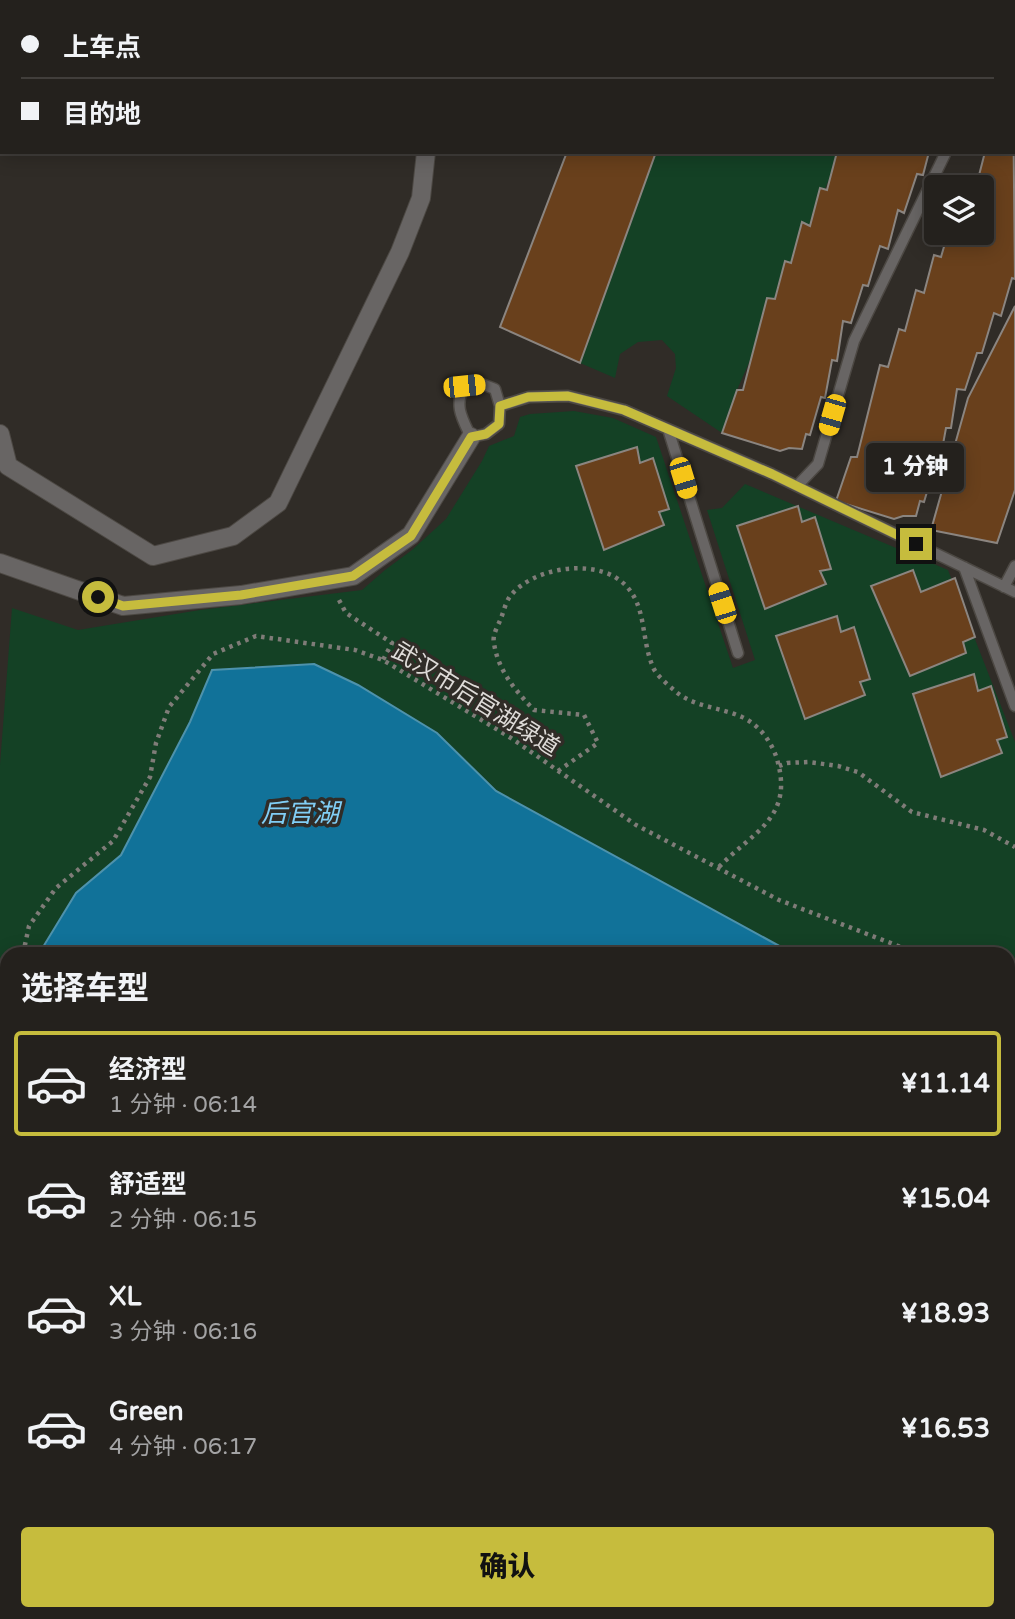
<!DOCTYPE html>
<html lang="zh">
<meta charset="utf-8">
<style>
:root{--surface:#24211d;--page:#2c2926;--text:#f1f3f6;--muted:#a3a3a4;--line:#413e3b;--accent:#c6bc3d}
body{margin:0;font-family:"Varela Round","Noto Sans SC",sans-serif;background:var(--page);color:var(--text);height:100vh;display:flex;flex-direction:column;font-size:26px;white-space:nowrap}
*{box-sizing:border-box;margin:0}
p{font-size:23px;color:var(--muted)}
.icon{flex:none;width:38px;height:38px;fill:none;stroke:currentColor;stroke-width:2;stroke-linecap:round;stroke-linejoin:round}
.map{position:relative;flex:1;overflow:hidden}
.details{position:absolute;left:0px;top:947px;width:1015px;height:674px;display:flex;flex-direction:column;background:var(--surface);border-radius:21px 21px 0 0;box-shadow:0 4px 18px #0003,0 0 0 2px var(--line)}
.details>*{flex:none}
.banner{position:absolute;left:0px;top:0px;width:1015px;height:154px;box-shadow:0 4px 18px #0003,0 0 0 2px var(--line);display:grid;align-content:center;height:154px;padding:0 21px;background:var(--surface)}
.controls{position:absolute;left:924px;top:175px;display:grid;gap:14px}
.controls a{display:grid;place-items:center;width:70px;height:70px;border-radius:7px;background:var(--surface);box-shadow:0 4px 18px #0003,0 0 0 2px var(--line);font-size:35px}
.end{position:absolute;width:32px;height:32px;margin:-16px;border:9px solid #c6bc3d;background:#111;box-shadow:0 0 0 4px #111}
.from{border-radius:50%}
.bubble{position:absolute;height:49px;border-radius:7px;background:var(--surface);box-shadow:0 4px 18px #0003,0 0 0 2px var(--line);font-size:23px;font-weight:800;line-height:49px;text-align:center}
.car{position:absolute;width:21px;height:42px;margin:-21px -10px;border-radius:9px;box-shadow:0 0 5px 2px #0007;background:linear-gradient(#f5c518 24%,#345 0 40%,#f5c518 0 76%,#345 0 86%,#f5c518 0)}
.banner b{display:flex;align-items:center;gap:24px;height:66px;font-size:26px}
.banner b+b{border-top:2px solid var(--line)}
.banner i{width:18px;height:18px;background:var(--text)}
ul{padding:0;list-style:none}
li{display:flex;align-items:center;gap:21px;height:105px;margin:0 14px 10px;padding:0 7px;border:4px solid transparent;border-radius:7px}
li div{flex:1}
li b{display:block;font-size:26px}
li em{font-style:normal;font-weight:800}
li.current{border-color:var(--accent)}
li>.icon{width:63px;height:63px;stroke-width:1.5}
h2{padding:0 21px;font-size:32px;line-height:84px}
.button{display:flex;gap:14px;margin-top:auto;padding:14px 21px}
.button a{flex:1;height:80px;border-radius:7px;background:var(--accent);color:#111;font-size:28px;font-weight:800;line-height:80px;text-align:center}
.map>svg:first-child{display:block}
</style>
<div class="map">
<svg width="1015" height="1619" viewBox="0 0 1015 1619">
<rect width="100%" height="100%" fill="#302c27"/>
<!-- green -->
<path fill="#144125" d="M656,152H841L737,390L722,433L667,396L676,368L675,354L662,340L638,342L620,354L615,378L580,363Z
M574,411L613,418L656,437L733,668L755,660L707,510L722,508L745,484L948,570L1015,742V1041L1008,1038V954H794L496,791L437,733L358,685L314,665L212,670L190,722L121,855L76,893L43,946L42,954H7V1413L0,1412V765L12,608L78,630L200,610L362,590L385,570L412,550L446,519L482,461L489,446L514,436L520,417L530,414Z"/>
<!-- water -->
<path fill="#117299" stroke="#4e92ac" stroke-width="2" d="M314,664L358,685L437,733L496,791L794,954H42L43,947L76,893L121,855L190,722L212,670Z
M1008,1038L1015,1041V1619H579L576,1614H1008Z"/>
<!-- building -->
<path fill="#69401c" stroke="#8b8580" stroke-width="2" d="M626,0H711L625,2Z
M1013,90L1015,279L1012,278L1001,316L994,313L982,353H977L965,390L957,389L951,428H946L939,466L935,465L924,502L920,501L916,516H903L894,519L836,501L851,457H857L880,365L888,367L899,329L905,331L916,290L924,293L934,255L941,257L948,233H982V187H967L968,186L976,187L985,152H1013Z
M567,152H656L580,363L500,327Z
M837,152H929L923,175L917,174L904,213L898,210L888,249L880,246L868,286L863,285L851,323L843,321L837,361L832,360L825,398L821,397L810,435L806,434L802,449L789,448L780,451L722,433L737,390H743L767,298L775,299L785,261L791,263L802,222L810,226L820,188L827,190Z
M1015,306V490L997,543L931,530L968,398Z
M637,447L640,463L653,458L669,509L659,512L664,525L604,550L576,466Z
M798,506L802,522L815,517L831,569L820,571L826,584L765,609L737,526Z
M913,570L921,592L955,578L975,637L963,642L966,653L910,676L871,586Z
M837,616L841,632L854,627L870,679L860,682L865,695L805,719L776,636Z
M974,674L978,691L991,686L1007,737L997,740L1002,753L941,777L913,694Z"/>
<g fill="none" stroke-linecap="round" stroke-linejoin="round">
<!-- service casing -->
<g stroke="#4c4843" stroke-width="13">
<path id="service" d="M482,384L495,389L500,406L499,424L486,434L471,437C462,418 454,406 464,386Z
M500,406L529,397L568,396L624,410L772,474L1015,592
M668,429L738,653
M797,486L818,464L854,341L946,152
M964,567L1015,706
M1004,587L1015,566"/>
</g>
<!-- minor casing -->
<g stroke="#4c4843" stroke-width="20">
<path id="minor" d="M446,2V0
M0,434L8,466L153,556L233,536L278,503L400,252L421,198L426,152
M0,563L123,606L241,595L353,576L411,535L471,437
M0,1093H7"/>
</g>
<!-- path -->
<path stroke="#7f7c78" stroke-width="4.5" stroke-dasharray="3.5 5" stroke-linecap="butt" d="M339,600L346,613L392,643L383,660
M779,766L787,763L809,762L838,766L858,772L912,812L984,830L1015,847
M558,771L598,743L584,715L534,710C516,691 498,671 494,643C492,635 498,626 501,618C504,611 506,600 512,594C534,569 585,560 615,577C649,598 639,635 653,667C656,675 667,684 674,690C692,707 720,707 742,717C759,725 770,740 776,756C796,818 753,831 718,868
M23,954L29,926L56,888L113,841L150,777L156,743L169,707L213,654L256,636L355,650L383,660L511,738L636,825L779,900L919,954
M1008,989L1015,992
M528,1614L531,1619"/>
<!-- service -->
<use href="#service" stroke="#686564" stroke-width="10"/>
<!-- minor -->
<use href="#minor" stroke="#686564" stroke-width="18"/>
</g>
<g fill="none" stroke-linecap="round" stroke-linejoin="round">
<!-- route -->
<path stroke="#c6bc3d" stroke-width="9" d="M98,597L123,606L241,595L353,576L411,536L471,437L486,434L499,424L500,406L528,397L568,396L624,410L772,474L916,544"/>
</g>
<g text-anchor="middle" stroke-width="7" stroke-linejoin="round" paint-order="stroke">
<!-- street labels -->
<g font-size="24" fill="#dedbd8" stroke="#302c27">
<text transform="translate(476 699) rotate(32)" y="8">武汉市后官湖绿道</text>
</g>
<!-- water labels -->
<g font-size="26" font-style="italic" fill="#81cef5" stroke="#302c27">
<text x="300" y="822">后官湖</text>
</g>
</g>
</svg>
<div class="controls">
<a><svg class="icon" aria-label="layers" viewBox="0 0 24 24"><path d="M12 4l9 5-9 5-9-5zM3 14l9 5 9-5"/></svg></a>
</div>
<i class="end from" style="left:98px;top:597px"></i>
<i class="end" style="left:916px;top:544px"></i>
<div class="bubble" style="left:866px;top:443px;width:98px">1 分钟</div>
<i class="car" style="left:464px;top:386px;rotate:84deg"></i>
<i class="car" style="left:832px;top:415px;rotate:196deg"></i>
<i class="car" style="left:683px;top:478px;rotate:163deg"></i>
<i class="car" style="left:722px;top:603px;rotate:342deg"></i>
<div class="banner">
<b><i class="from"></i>上车点</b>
<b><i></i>目的地</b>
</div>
<section class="details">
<h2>选择车型</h2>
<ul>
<li class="current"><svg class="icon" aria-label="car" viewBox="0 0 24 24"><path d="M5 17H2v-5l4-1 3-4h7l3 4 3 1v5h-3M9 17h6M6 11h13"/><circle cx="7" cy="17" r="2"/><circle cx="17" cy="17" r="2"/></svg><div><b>经济型</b><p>1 分钟 · 06:14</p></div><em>¥11.14</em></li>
<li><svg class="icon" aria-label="car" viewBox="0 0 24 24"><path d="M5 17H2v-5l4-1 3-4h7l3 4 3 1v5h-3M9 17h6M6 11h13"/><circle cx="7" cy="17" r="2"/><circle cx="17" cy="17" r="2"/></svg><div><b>舒适型</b><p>2 分钟 · 06:15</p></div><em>¥15.04</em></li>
<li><svg class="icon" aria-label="car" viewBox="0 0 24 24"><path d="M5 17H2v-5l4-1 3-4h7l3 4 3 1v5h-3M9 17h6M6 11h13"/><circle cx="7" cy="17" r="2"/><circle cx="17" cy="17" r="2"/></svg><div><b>XL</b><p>3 分钟 · 06:16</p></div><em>¥18.93</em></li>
<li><svg class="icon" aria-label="car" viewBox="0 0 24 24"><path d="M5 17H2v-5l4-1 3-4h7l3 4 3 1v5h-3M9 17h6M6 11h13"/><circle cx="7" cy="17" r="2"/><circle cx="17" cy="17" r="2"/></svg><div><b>Green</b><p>4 分钟 · 06:17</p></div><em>¥16.53</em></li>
</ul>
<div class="button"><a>确认</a></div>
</section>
</div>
